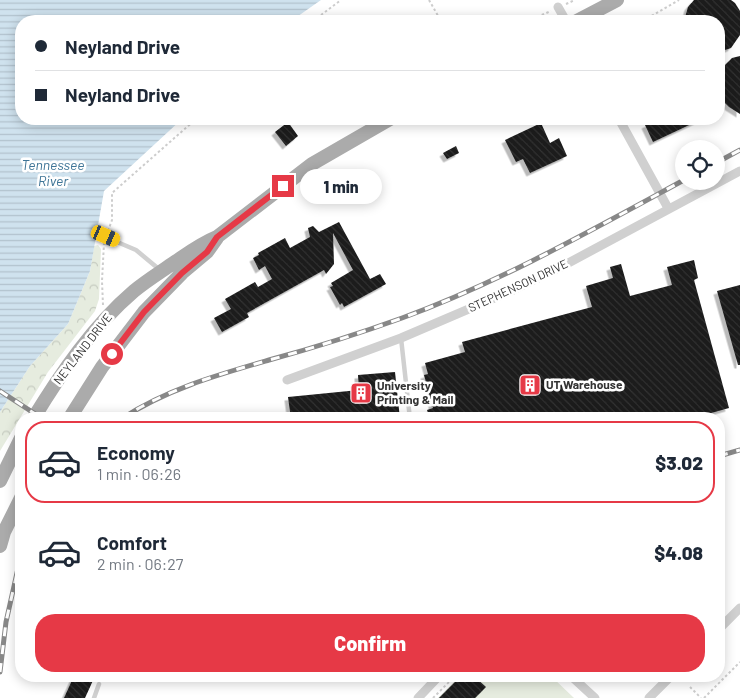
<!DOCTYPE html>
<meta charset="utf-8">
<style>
:root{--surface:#fff;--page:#f2f2f3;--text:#1f2937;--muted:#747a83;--line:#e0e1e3;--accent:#e63946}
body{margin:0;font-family:Barlow,sans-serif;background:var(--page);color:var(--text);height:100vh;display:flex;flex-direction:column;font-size:19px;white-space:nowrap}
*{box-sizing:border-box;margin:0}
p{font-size:16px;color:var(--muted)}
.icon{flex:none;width:28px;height:28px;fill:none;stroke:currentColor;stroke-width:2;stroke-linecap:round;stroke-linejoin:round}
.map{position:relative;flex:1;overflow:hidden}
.side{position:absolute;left:15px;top:412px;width:710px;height:270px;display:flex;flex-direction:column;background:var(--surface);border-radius:20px;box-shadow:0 2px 12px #0003}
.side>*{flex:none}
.guide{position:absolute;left:15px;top:15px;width:710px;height:110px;border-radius:20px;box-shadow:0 2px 12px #0003;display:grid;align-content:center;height:110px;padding:0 20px;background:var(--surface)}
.fabs{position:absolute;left:675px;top:140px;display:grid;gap:10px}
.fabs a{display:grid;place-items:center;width:50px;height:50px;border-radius:50%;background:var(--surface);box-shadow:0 2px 12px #0003;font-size:25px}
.end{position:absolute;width:22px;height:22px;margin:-11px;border:6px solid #e63946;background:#fff;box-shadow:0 0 0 2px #fff}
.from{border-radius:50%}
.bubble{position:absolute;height:35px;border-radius:18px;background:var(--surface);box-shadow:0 2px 12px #0003;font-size:16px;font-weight:800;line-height:35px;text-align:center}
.car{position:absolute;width:15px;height:30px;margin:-15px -8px;border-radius:6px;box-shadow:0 0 4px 1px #0007;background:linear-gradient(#f5c518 24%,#345 0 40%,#f5c518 0 76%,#345 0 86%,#f5c518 0)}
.guide b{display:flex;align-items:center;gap:18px;height:48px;font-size:19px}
.guide b+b{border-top:1px solid var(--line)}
.guide i{width:12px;height:12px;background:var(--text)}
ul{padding:9px 0 0;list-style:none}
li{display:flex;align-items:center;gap:15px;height:82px;margin:0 10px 8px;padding:0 10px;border:2px solid transparent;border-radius:20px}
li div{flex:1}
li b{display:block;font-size:19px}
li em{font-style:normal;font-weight:800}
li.on{border-color:var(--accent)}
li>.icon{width:45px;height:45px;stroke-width:1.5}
.button{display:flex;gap:10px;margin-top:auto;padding:10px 20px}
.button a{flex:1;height:58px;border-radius:20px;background:var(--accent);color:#fff;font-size:20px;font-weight:800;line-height:58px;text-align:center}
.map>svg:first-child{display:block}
</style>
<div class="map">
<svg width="740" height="698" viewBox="0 0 740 698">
<defs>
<pattern id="forest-crowns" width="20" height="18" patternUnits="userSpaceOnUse" patternTransform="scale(1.25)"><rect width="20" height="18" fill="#e6ecdf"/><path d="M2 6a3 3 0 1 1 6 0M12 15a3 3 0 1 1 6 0" fill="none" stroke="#c6cbc0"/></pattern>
<pattern id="water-rules" width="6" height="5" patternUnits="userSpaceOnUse" patternTransform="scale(1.25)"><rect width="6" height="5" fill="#cfe2ee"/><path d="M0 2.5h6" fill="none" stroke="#b2c2cd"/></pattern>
<pattern id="building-back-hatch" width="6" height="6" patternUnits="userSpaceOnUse" patternTransform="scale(1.25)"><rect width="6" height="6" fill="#1a1a1a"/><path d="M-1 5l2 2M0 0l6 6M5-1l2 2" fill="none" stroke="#333"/></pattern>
<filter id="shadow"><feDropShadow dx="-3.5" dy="3.5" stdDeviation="0" flood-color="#0004"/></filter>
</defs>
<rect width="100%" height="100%" fill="#fff"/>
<!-- forest -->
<path fill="url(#forest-crowns)" d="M98,245L101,249L99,299L95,311L48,372L0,451V412L30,366L68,324L90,271L94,246Z"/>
<!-- pitch -->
<path fill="#e6ecdf" d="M460,676H551L574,698H438Z"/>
<!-- water -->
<path fill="url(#water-rules)" d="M0,0H321L291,21H21V119H182L104,191L90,271L68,324L30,366L0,412Z"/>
<!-- building -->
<path fill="url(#building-back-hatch)" filter="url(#shadow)" d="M694,0H731L735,3L740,11V35L731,48L719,52V21H684L688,7Z
M740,56V114L729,107L723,101L719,92V76L722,68L732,58Z
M659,119H702L653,142L645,125Z
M288,122L298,136L286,146L275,132Z
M541,123L550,143L559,138L567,156L530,173L523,159L516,162L505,140Z
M456,146L459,153L447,159L443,153Z
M339,222L370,279L380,274L386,284L344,307L342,303L340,305L330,287L333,286L331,283L353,270L333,233L334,264L326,274L324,270L247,313L249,317L222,332L214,318L231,309L225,299L255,282L258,287L272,279L265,266L259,270L253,258L259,255L258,253L285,238L290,248L310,237L308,228L313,226L319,232Z
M694,260L698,278L694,280L729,408L690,419H430L427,410L433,408L424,375L428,374L425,363L465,352L462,342L592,307L586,286L613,278L610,267L621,264L630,296L672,285L667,267Z
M740,285V365H738L717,291Z
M395,372L400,419H291L288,397L359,390L358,375Z
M74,676H95L85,698H64Z
M461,676H474L486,687L475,698H439Z"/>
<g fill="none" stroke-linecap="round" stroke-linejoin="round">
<!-- path -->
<path stroke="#cdcdcd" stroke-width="2" stroke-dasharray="2.5 2.5" stroke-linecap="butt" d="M429,0L441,21
M566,4L575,0
M313,21L341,0
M528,21L551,11
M643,21L679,0
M108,231L112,220V193L196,119
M103,305L102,281L104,243
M557,676L563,681
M690,687L701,698
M433,698L455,676
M704,698L740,662"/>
<!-- lane -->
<path stroke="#d0d0d0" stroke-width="4.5" d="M96,233L136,250L160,270
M401,338L410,419
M94,698L99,684"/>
<!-- street -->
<path stroke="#d0d0d0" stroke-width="9" d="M558,7L566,21
M619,119L668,208
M287,380L401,338L513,290L559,268L740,171
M719,629L740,608
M571,676L595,698
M418,698L439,676
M649,698L671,676"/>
<!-- primary -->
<path stroke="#ababab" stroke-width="14" d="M577,21L617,0
M33,419C61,373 93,326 134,291C146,281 159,273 172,264C187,254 200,244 217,237L312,164L390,119
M69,419L102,367L144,312L182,273L207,252L217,238
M0,481L21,438
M0,546L4,532L21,498"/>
<!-- rail casing -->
<g stroke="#888" stroke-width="5">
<path id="rail" d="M716,163L740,150
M0,391L43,419
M121,419C167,389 217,375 269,360C313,348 358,334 402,318C500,282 592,230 684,180
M719,456L740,450
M0,672L6,622L21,555"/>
</g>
<!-- rail -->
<use href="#rail" stroke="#fff" stroke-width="3" stroke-dasharray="9" stroke-linecap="butt"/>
</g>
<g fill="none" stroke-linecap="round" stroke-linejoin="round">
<!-- route -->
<path stroke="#e63946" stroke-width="6" d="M112,354L144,312L182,273L207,252L217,237L283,186"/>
</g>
<!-- icons -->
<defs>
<g id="building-square" transform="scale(1.125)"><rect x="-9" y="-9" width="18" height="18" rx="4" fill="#e63946" stroke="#fff"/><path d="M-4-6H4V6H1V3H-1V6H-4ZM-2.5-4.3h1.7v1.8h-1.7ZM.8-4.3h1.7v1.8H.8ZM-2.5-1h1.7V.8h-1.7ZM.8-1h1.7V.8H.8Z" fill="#fff"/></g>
</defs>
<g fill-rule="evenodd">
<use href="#building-square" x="530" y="385"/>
<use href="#building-square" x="361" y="393"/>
</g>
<g text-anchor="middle" stroke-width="5" stroke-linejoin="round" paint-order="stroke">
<!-- street labels -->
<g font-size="12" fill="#333" stroke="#fff">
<text transform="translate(518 286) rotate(-25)" y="4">STEPHENSON DRIVE</text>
<text transform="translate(83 349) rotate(-52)" y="4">NEYLAND DRIVE</text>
</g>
<!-- poi labels -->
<g font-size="12" font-weight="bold" fill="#333" stroke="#fff" text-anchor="start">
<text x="546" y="389">UT Warehouse</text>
<text x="377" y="390">University<tspan x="377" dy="14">Printing &amp; Mail</tspan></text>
</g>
<!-- water labels -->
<g font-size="14" font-style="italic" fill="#3f7597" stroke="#fff">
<text x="53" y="170">Tennessee<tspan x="53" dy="16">River</tspan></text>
</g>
</g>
</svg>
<div class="fabs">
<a><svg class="icon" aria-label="locate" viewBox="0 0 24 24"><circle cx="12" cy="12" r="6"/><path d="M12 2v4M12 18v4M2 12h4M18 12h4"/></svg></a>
</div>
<i class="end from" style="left:112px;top:354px"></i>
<i class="end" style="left:283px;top:186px"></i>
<div class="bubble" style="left:300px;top:169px;width:82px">1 min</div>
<i class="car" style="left:106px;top:236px;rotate:113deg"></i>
<div class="guide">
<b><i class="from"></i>Neyland Drive</b>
<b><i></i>Neyland Drive</b>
</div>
<section class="side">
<ul>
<li class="on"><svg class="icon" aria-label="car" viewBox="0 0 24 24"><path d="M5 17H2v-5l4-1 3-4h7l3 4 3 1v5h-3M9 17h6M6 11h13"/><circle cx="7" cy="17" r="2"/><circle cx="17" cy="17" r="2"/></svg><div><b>Economy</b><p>1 min · 06:26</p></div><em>$3.02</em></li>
<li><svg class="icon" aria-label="car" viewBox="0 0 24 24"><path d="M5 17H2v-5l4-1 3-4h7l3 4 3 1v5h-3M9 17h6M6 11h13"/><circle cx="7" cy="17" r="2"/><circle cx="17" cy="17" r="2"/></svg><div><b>Comfort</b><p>2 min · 06:27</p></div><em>$4.08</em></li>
</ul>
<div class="button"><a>Confirm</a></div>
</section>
</div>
